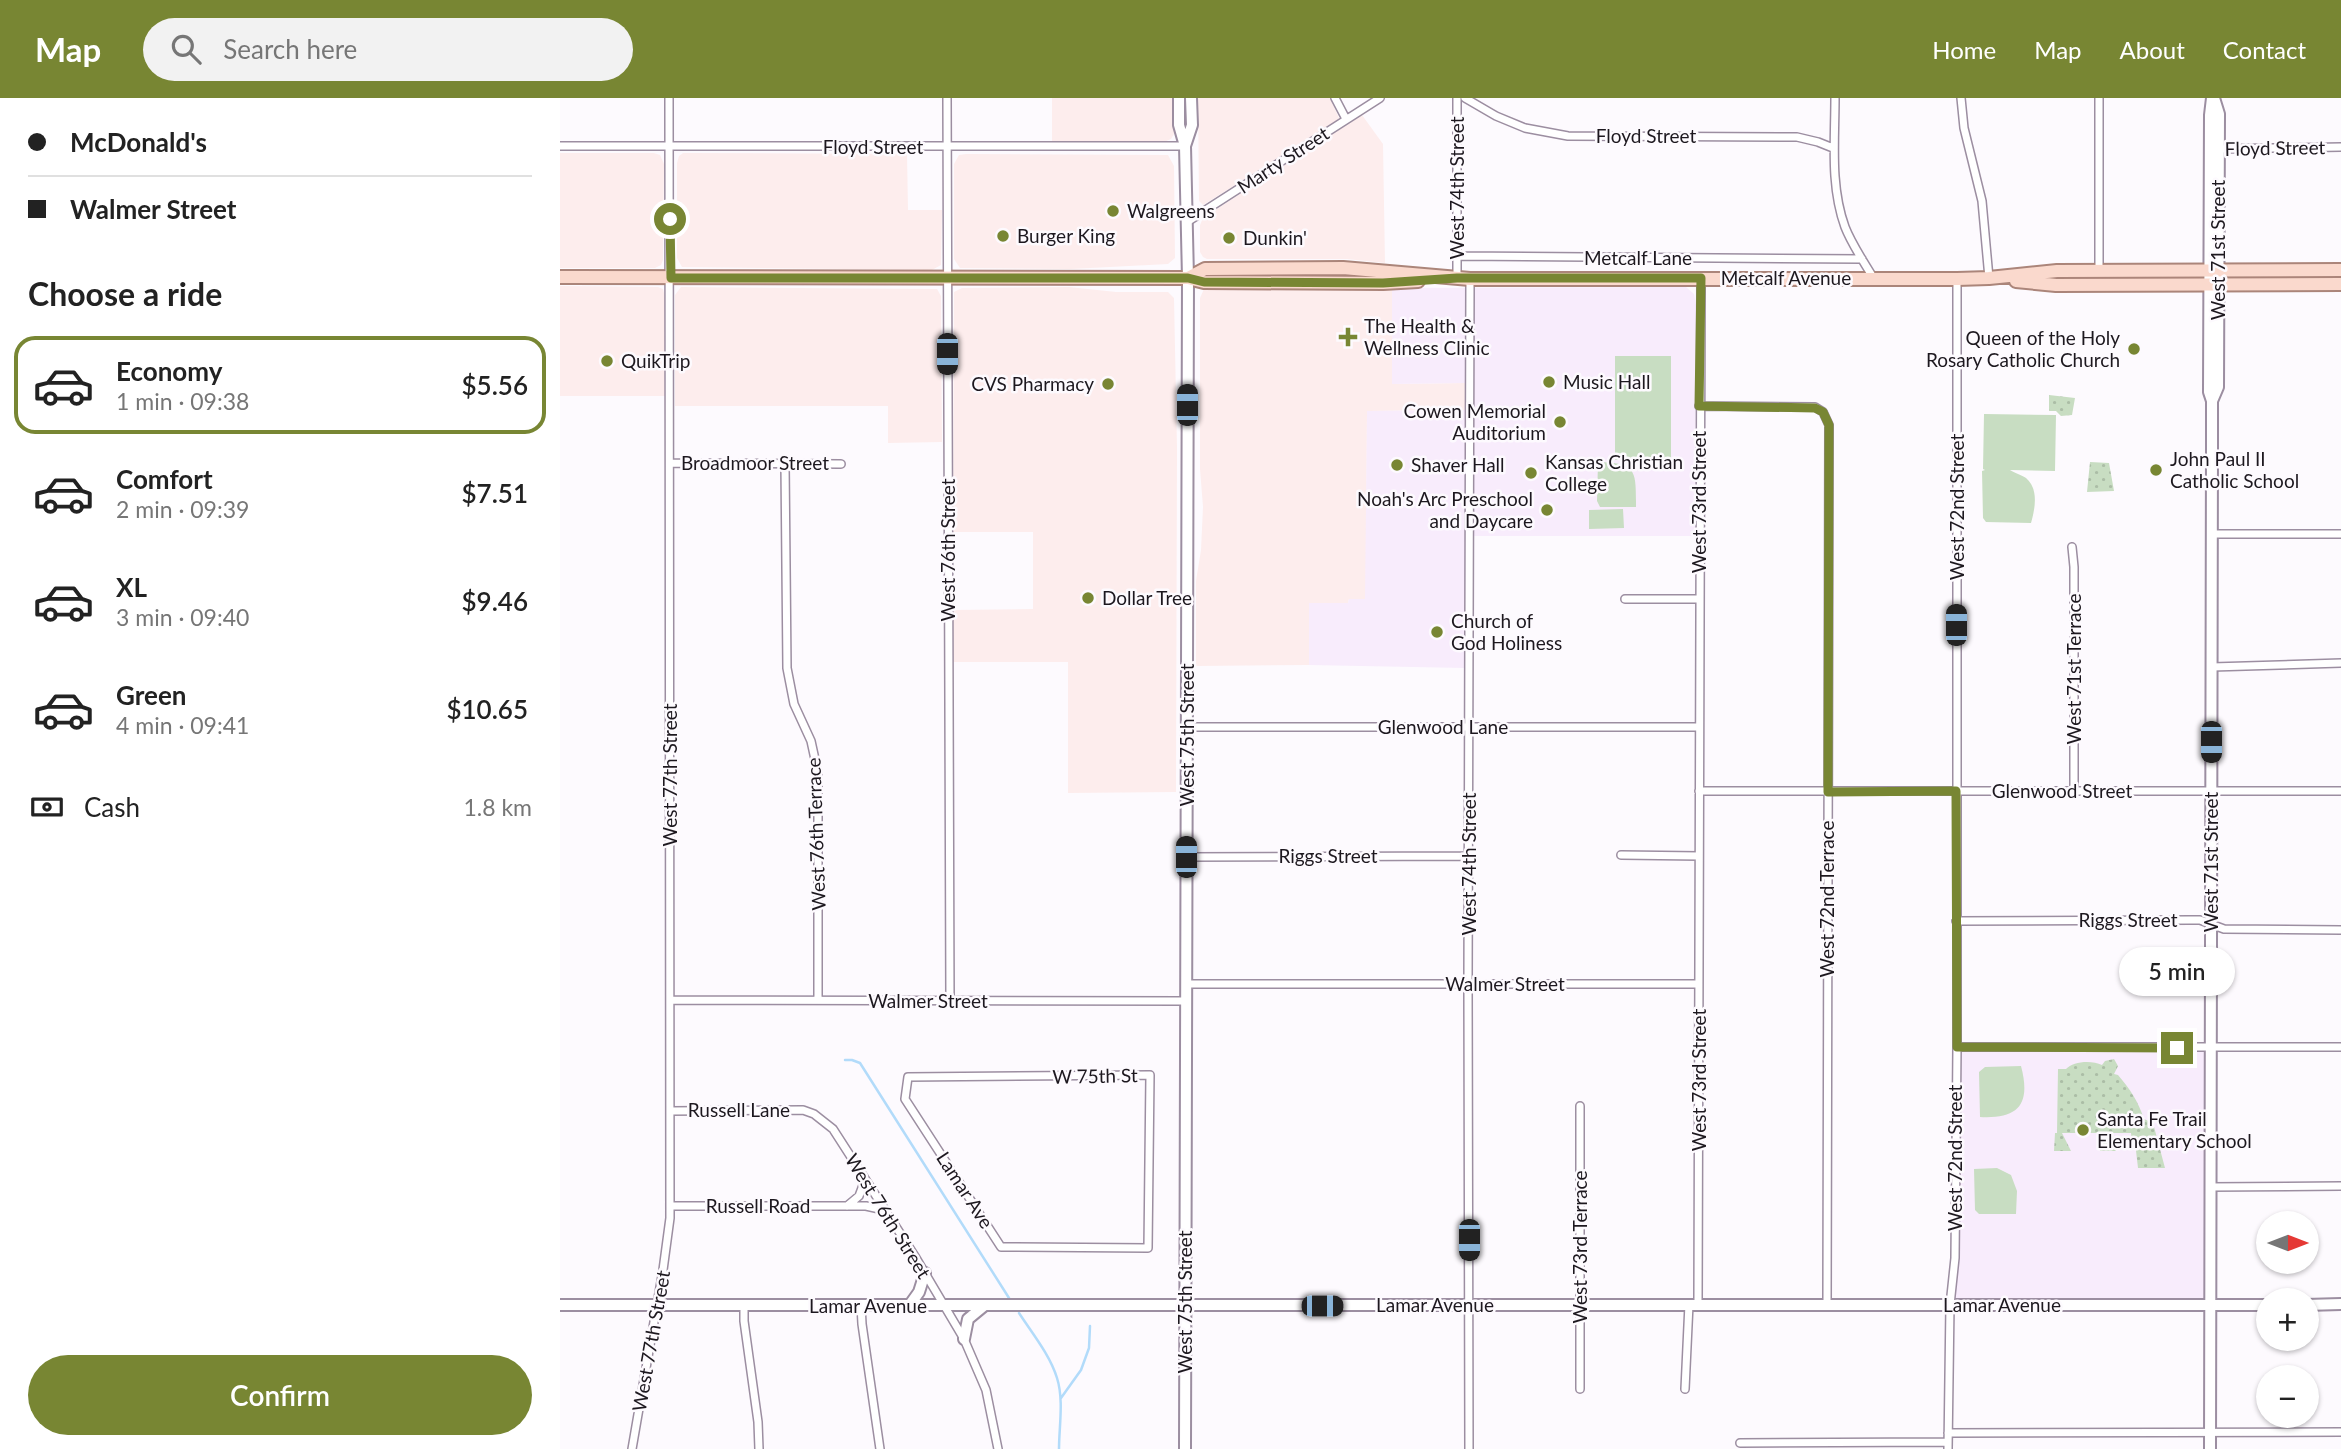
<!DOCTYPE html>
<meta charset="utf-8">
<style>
:root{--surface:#fff;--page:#f2f2f2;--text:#222;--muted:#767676;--line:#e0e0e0;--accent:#788633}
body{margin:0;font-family:Lato,sans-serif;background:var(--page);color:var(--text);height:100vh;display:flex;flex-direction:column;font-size:26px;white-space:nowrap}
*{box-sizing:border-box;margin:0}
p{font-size:23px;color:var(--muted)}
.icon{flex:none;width:38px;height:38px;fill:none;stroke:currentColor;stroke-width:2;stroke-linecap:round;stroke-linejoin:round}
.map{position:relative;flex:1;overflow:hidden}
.sheet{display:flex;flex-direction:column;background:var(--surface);width:560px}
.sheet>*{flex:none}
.hud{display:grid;align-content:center;height:154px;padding:0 28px;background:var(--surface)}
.needle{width:46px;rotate:90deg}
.buttons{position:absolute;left:1696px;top:1113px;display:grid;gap:14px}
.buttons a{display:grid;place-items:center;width:63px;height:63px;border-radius:50%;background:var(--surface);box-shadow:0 2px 5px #0004;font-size:35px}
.end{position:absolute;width:32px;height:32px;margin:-16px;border:9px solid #788633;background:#fff;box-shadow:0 0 0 4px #fff}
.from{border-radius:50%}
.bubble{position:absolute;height:49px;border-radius:24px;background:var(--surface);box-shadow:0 2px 5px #0004;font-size:23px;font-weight:600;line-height:49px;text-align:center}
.car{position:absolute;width:21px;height:42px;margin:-21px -10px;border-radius:9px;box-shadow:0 0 5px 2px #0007;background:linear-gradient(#222 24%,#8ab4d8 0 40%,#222 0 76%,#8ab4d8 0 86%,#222 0)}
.hud b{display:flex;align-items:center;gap:24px;height:66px;font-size:26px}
.hud b+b{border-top:2px solid var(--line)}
.hud i{width:18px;height:18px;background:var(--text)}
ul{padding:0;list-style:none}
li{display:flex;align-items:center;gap:21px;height:98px;margin:0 14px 10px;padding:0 14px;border:4px solid transparent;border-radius:21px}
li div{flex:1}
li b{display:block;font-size:26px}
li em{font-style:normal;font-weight:600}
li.on{border-color:var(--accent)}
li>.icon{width:63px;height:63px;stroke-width:1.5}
h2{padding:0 28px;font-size:32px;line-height:84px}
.pay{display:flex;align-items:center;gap:18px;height:77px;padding:0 28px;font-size:26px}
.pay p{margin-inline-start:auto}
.action{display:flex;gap:14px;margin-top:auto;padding:14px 28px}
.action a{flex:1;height:80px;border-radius:42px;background:var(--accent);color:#fff;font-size:28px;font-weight:600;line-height:80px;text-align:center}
header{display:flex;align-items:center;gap:42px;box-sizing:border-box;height:98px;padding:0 35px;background:var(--accent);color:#fff}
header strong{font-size:33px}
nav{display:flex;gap:38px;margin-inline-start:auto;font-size:24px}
.search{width:490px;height:63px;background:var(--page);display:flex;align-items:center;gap:18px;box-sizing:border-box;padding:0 24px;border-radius:38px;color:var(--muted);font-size:26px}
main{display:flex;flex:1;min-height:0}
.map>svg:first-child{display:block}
</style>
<header>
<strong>Map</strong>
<div class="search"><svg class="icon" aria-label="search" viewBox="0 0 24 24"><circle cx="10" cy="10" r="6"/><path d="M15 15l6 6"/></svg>Search here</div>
<nav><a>Home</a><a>Map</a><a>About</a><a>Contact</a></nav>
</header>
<main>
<section class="sheet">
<div class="hud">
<b><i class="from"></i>McDonald's</b>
<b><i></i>Walmer Street</b>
</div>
<h2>Choose a ride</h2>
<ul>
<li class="on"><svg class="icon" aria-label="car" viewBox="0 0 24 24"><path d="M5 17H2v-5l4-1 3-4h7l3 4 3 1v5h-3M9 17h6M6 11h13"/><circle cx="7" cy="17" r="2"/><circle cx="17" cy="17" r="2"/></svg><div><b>Economy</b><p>1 min · 09:38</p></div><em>$5.56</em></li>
<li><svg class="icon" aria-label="car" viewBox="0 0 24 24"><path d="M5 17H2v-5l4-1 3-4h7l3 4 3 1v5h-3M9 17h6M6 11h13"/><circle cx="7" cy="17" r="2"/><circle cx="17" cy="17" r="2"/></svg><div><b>Comfort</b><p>2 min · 09:39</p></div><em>$7.51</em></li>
<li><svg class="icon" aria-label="car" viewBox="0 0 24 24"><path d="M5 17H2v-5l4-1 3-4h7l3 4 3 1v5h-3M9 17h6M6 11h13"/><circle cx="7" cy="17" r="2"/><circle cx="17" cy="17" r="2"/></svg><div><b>XL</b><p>3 min · 09:40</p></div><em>$9.46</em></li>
<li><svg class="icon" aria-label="car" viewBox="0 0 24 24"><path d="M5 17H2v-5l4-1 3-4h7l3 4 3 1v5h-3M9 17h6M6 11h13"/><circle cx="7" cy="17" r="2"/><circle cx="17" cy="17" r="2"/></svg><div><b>Green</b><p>4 min · 09:41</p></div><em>$10.65</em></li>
</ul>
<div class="pay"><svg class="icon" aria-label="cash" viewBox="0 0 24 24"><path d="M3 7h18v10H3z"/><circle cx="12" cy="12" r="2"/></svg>Cash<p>1.8 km</p></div>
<div class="action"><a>Confirm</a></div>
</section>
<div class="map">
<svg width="1781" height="1351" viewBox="0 0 1781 1351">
<defs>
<pattern id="park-dots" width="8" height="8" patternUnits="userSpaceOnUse" patternTransform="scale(1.75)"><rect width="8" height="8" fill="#c8ddc2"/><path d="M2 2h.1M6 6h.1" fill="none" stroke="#abbda6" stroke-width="1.8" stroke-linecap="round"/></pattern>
</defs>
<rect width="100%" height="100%" fill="#fdfafe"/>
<!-- commercial -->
<path fill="#fdeded" d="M492,0H614V36L611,41L604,44L492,43Z
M638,0H770L779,20L778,23L643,107L639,103Z
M802,17L823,46L825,165L787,161H647L643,159L640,154V127L643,120Z
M0,55H94L100,57L104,66L103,162L101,167L95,170H0Z
M123,55L347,56L348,112H382L381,167L372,172L122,169L117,160V65L119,58Z
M406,56L608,57L614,68L615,160L608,166L511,171L400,170L394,161V66L399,57Z
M0,188L98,189L103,191L105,199V298H0Z
M121,189L377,191L381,198L382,344L328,345V308H115V197Z
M509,189L556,194H608L614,200L617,350L616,694L508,695V564H393V512L473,511V434H393L394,194L402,190Z
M650,190H832V286L905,285V312L807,313L806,501H789L788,505L749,506V567L636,568V483L641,452L643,409L640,371V200L644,191Z"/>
<!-- built -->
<path fill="#f8ecfc" d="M1126,189L1134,196L1136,207L1135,438H905V570L749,567V505H788L789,501H805L807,313L905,312V285L832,286V190Z
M1401,952H1648L1647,1202L1396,1203L1394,1196Z"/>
<!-- park -->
<path fill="url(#park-dots)" d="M1489,297L1515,300L1512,317L1501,318L1496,313H1489Z
M1530,364L1549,365L1554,393L1527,394Z
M1554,961L1558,968L1554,976L1558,977C1570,991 1578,1003 1584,1021L1593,1025L1605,1070H1578L1575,1044L1572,1043L1571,1035H1549V1042L1556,1053H1540V1035H1502L1511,1053H1494L1495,1035H1497L1498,971H1506C1513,963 1532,962 1542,967L1545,963Z"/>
<!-- garden -->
<path fill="#c8ddc2" d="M1055,258H1111V362H1055Z
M1424,316L1496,317L1495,373L1450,372C1454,375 1462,377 1466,380C1479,391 1475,411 1471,425L1426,424L1423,420L1422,373L1425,372L1423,371Z
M1038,364C1077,365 1076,372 1076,409H1040L1037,403Z
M1063,411L1064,430L1029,431V412Z
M1461,968C1471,1006 1459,1021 1420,1019L1419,974L1425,969Z
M1437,1070L1451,1077L1457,1093L1456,1116H1419L1415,1112L1414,1071Z"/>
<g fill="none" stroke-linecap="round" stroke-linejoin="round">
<!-- stream -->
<path stroke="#b2dbfa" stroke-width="2.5" d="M285,962H292L300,965L449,1200
M459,1215C472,1235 490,1257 497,1280C504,1302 499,1329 499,1351
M501,1300L521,1272L529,1250L530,1228"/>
<!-- street casing -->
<g stroke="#9c8ea1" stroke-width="10">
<path id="street" d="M387,0L390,903
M775,0L786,21
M905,0L936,18L965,30L1008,38L1237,39L1258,44L1273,50
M1275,0C1275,43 1270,88 1285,129C1292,147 1304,164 1314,181
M1401,0L1404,30L1422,103L1429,180
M0,48H625
M1656,51L1781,49
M627,124L820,0
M897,158L1302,161
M1539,172V0
M897,180V0
M1139,308L1255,309L1263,314L1269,327L1267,1207
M110,365L281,366
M225,366L227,570L234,606L251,643L258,675V902
M1652,436H1781
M1512,449L1514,469V692
M1065,501H1139
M1652,569L1781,565
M627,629H1139
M1139,693H1781
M1061,757L1139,758
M626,759L909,758
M1396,823L1631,822H1640L1664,831L1781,832
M626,886H1139
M111,902L626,903
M1397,949H1781
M590,977L588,1150L441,1149L345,1001L348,979Z
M111,1013L243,1012L254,1016L273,1031L356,1160L404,1241L426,1292L438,1351
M1650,1089L1781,1088
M110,1108H306L324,1112
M287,1108L299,1098L305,1082
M1138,1206L1141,180
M184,1207V1223L198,1324L199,1351
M301,1207L302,1226L320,1351
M1020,1291V1008
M1125,1291L1129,1206
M1388,1335L1781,1334
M1180,1345L1388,1344
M72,1351L103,1172L110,1120L109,0
M909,1351L908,884L910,181
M1388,1351L1390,1207L1395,1160L1397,949V181"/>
</g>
<!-- secondary casing -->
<g stroke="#9c8ea1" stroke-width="14">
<path id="secondary" d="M619,0V27L625,48L628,180L625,1351
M625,48L632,27L631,0
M1652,303L1658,289L1659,16L1654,0
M0,1207H1708
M1746,1207L1781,1206
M349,1208L359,1194L365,1175
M404,1241L408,1221L425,1207
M1650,1351L1652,347V303L1649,294L1650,17L1652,0"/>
</g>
<!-- primary casing -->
<g stroke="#ab857a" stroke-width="16">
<path id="primary" d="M0,179L628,180L644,184L823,185L858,183
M628,180L645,171L783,170L910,181H1397L1429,180L1497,173L1781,172
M1456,183L1496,187L1781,186"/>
</g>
<!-- street -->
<use href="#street" stroke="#fff" stroke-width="7"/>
<!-- secondary -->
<use href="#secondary" stroke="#fff" stroke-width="10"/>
<!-- primary -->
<use href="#primary" stroke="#fad9cd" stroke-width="12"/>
</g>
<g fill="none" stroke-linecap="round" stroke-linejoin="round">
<!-- route -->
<path stroke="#788633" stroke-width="9" d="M110,121L111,180H628L644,184L823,185L897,180H1141L1139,308L1255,310L1263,314L1269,327L1268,694L1396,693L1397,949L1617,950"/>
</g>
<!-- markers -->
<g fill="#788633" stroke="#fdfafe" stroke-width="2.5">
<circle cx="553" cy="113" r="7"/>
<circle cx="443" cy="138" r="7"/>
<circle cx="669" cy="140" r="7"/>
<path d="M784.5 228.5h7v7h7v7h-7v7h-7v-7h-7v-7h7z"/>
<circle cx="1574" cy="251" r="7"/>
<circle cx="47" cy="263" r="7"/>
<circle cx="989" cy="284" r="7"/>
<circle cx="548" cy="286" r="7"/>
<circle cx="1000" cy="324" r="7"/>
<circle cx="837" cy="367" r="7"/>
<circle cx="1596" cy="372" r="7"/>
<circle cx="971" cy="375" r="7"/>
<circle cx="987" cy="412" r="7"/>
<circle cx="528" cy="500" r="7"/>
<circle cx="877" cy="534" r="7"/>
<circle cx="1523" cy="1032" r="7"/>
</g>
<g text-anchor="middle" stroke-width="5" stroke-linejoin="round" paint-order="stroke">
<!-- street labels -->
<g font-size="19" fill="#1d181f" stroke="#fdfafe">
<text x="1086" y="45">Floyd Street</text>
<text x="313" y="56">Floyd Street</text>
<text transform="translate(1715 50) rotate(-1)" y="7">Floyd Street</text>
<text transform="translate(723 62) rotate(-33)" y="7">Marty Street</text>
<text transform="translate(897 90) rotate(-90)" y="7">West 74th Street</text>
<text transform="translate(1658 152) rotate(-90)" y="7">West 71st Street</text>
<text x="1078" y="167">Metcalf Lane</text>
<text x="1226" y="187">Metcalf Avenue</text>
<text x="195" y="372">Broadmoor Street</text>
<text transform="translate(1139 404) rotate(-90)" y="7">West 73rd Street</text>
<text transform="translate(1397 409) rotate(-90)" y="7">West 72nd Street</text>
<text transform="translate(388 452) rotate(-90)" y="7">West 76th Street</text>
<text transform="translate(1514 571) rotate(-90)" y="7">West 71st Terrace</text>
<text x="883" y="636">Glenwood Lane</text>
<text transform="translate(627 637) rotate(-90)" y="7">West 75th Street</text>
<text transform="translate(110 677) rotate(-90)" y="7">West 77th Street</text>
<text x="1502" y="700">Glenwood Street</text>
<text transform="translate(256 736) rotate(-92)" y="7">West 76th Terrace</text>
<text x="768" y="765">Riggs Street</text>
<text transform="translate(1651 764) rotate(-90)" y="7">West 71st Street</text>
<text transform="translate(909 766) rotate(-90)" y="7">West 74th Street</text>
<text transform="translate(1267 801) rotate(-90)" y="7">West 72nd Terrace</text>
<text x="1568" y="829">Riggs Street</text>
<text x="945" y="893">Walmer Street</text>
<text x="368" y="910">Walmer Street</text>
<text transform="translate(535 978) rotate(-1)" y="7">W 75th St</text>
<text transform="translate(1139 982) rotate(-90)" y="7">West 73rd Street</text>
<text x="179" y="1019">Russell Lane</text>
<text transform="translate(1395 1060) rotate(-90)" y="7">West 72nd Street</text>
<text transform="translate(405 1092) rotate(57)" y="7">Lamar Ave</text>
<text x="198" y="1115">Russell Road</text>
<text transform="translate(328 1118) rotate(58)" y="7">West 76th Street</text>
<text transform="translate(1020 1149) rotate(-90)" y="7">West 73rd Terrace</text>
<text transform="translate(625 1204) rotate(-90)" y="7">West 75th Street</text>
<text x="875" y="1214">Lamar Avenue</text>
<text x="1442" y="1214">Lamar Avenue</text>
<text x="308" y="1215">Lamar Avenue</text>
<text transform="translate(91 1243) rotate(-80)" y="7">West 77th Street</text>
</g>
<!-- poi labels -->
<g font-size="19" fill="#1d181f" stroke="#fdfafe" text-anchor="start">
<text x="567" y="120">Walgreens</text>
<text x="457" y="145">Burger King</text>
<text x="683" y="147">Dunkin'</text>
<text x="804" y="235">The Health &amp;<tspan x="804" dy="22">Wellness Clinic</tspan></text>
<text x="1560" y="247" text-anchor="end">Queen of the Holy<tspan x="1560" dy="22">Rosary Catholic Church</tspan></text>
<text x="61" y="270">QuikTrip</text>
<text x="1003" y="291">Music Hall</text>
<text x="534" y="293" text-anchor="end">CVS Pharmacy</text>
<text x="986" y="320" text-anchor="end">Cowen Memorial<tspan x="986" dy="22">Auditorium</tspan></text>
<text x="1610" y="368">John Paul II<tspan x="1610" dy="22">Catholic School</tspan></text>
<text x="985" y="371">Kansas Christian<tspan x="985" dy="22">College</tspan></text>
<text x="851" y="374">Shaver Hall</text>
<text x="973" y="408" text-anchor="end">Noah's Arc Preschool<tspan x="973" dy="22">and Daycare</tspan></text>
<text x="542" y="507">Dollar Tree</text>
<text x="891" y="530">Church of<tspan x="891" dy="22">God Holiness</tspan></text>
<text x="1537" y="1028">Santa Fe Trail<tspan x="1537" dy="22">Elementary School</tspan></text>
</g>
</g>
</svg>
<div class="buttons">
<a><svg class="needle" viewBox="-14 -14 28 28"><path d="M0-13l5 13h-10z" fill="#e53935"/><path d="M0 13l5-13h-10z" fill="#767676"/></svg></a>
<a>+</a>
<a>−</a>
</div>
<i class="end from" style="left:110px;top:121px"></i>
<i class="end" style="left:1617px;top:950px"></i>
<div class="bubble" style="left:1559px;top:849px;width:116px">5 min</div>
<i class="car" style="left:387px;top:256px;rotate:180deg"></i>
<i class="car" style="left:627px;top:307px;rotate:0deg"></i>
<i class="car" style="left:1396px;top:527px;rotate:0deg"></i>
<i class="car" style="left:1651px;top:644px;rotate:180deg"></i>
<i class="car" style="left:626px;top:759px;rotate:0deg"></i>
<i class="car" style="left:909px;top:1142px;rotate:180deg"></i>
<i class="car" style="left:762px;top:1208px;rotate:90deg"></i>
</div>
</main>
